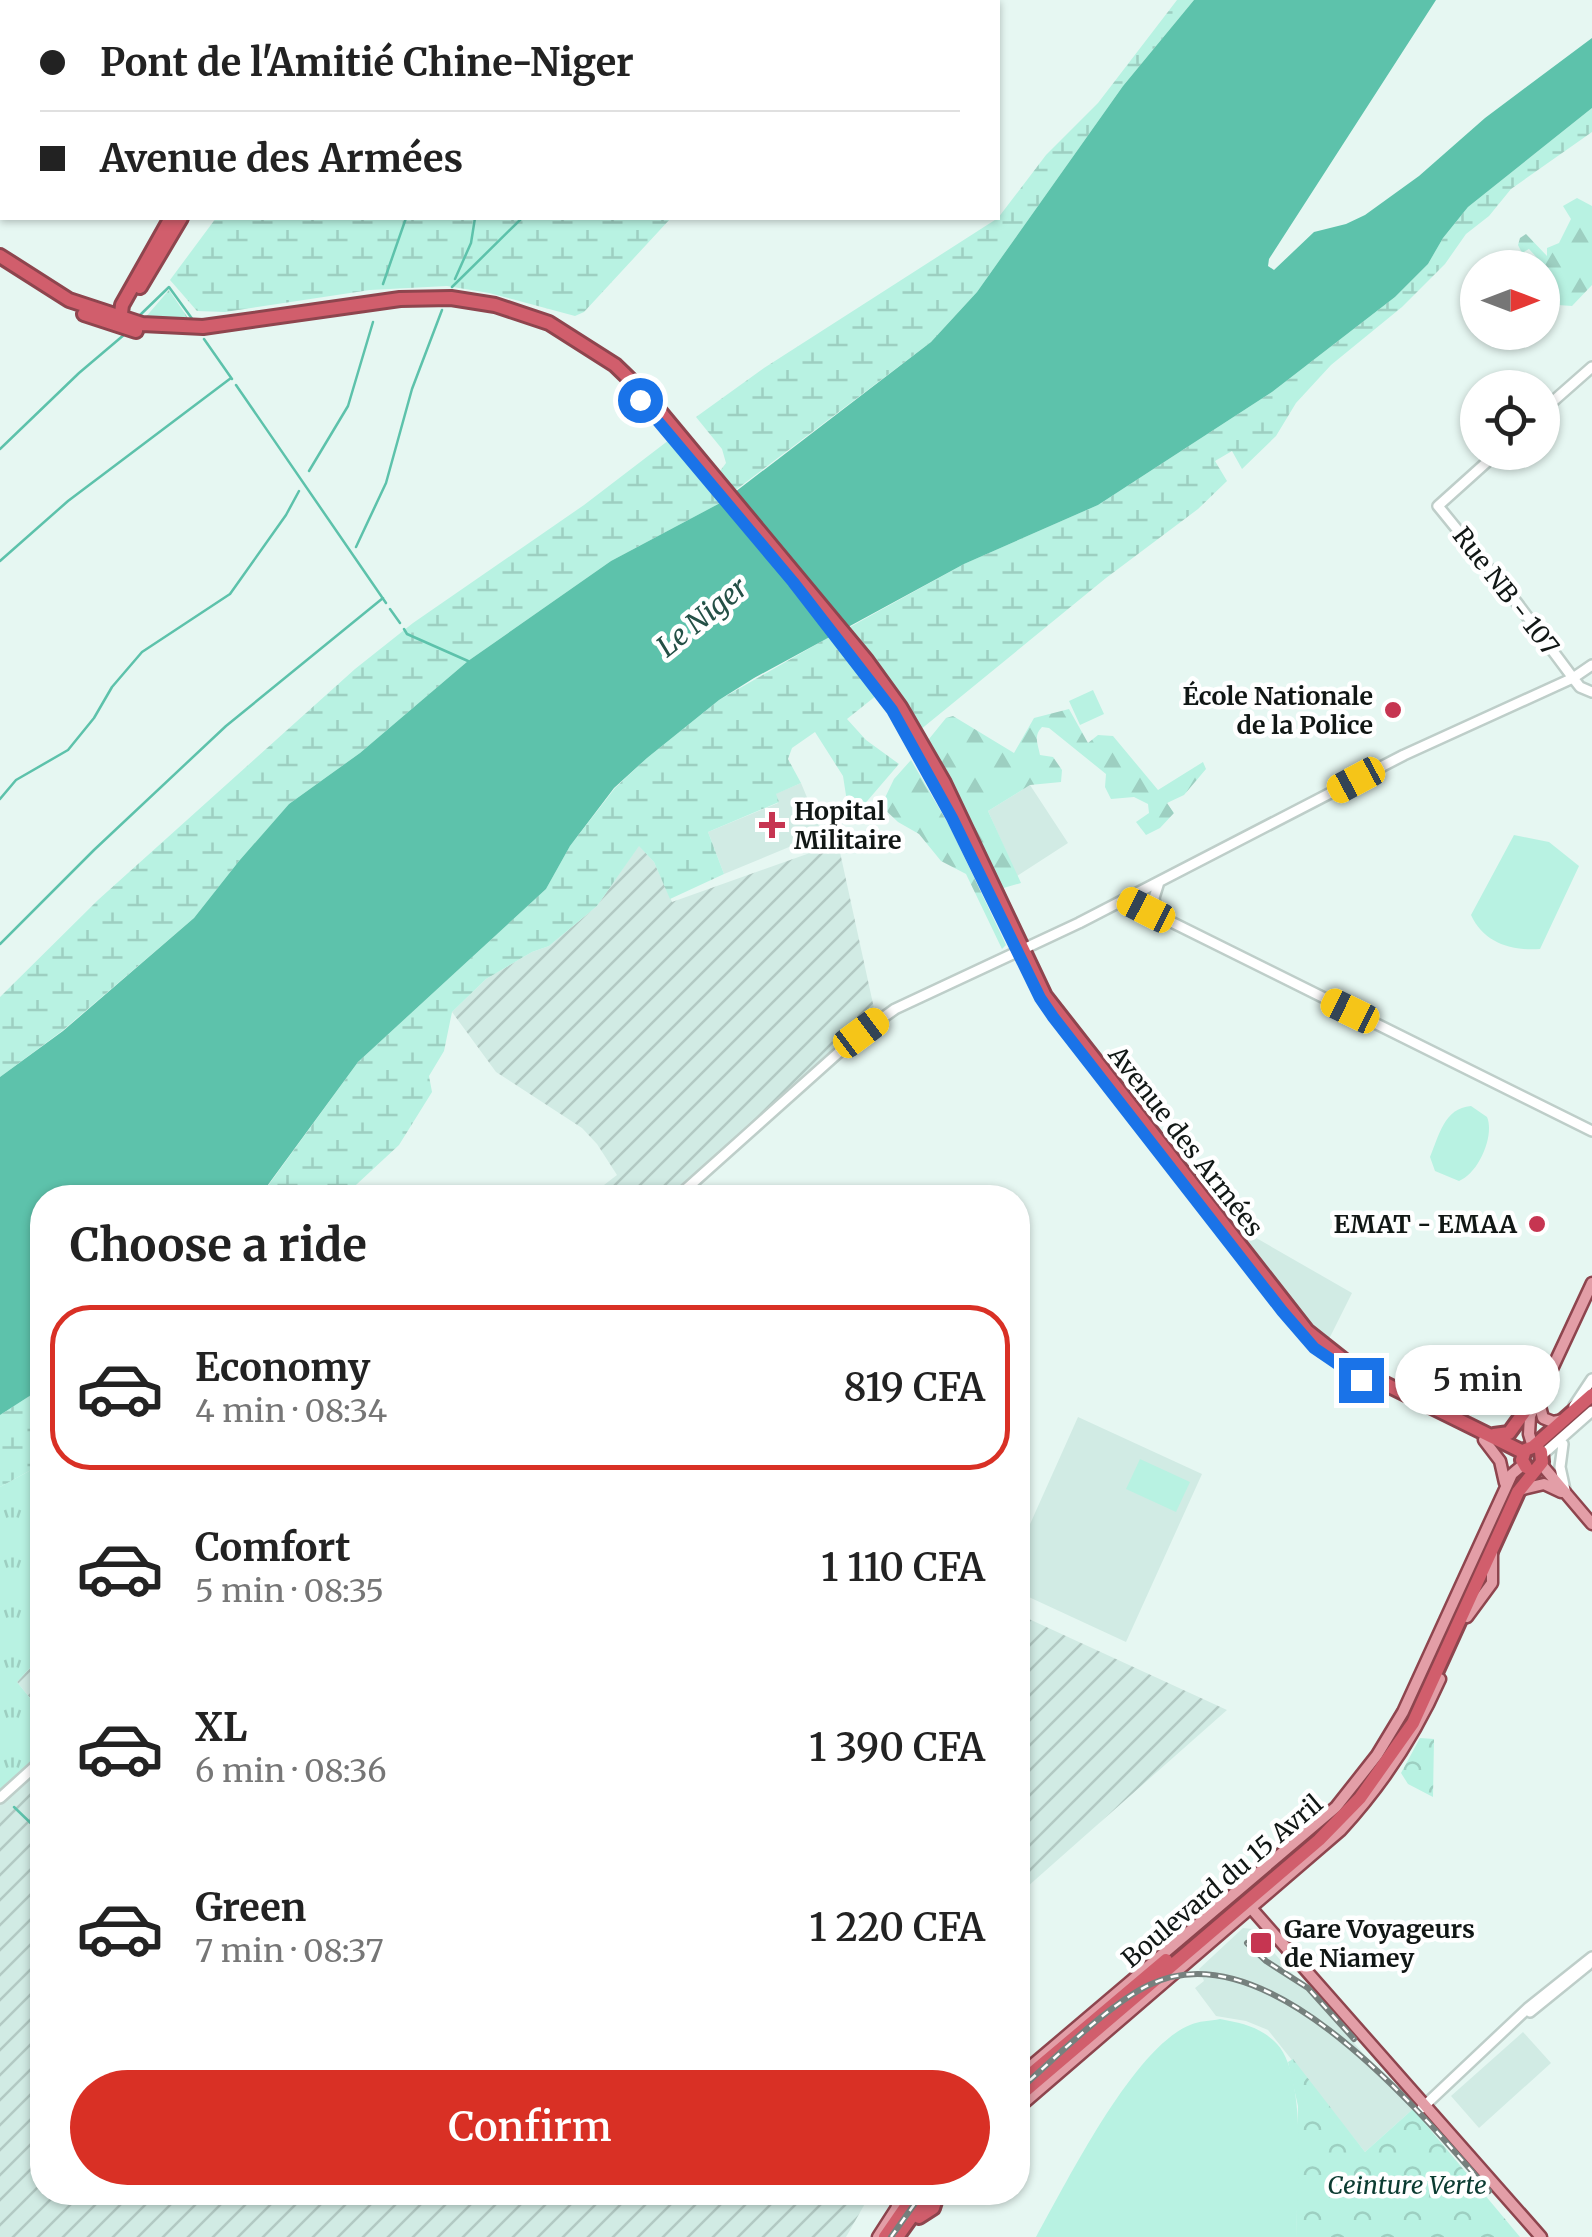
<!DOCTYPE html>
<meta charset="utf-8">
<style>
:root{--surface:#fff;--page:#f2f2f2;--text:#222;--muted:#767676;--line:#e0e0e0;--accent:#d93025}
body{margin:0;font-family:Merriweather,serif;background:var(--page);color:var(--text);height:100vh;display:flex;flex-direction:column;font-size:38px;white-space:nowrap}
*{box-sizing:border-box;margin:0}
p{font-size:32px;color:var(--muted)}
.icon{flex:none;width:55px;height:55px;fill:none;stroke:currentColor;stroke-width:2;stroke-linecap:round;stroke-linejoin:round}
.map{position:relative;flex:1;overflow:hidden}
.side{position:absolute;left:30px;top:1185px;width:1000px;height:1020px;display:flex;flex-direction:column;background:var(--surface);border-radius:40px;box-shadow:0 2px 8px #0004}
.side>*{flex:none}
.banner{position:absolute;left:0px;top:0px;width:1000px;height:220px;box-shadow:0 2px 8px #0004;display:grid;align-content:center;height:220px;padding:0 40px;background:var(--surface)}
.needle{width:65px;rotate:90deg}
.controls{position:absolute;left:1460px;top:250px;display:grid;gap:20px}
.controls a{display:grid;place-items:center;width:100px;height:100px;border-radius:50%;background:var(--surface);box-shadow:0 2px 8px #0004;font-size:50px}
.end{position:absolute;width:45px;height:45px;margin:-22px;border:12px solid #1a73e8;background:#fff;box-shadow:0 0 0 5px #fff}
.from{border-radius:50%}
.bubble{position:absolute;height:70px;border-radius:35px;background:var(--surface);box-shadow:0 2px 8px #0004;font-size:32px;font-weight:600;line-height:70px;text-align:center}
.car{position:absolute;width:30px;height:60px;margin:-30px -15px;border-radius:12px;box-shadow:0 0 8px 2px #0007;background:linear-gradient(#f5c518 24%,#345 0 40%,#f5c518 0 76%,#345 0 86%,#f5c518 0)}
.banner b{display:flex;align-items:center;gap:35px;height:95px;font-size:38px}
.banner b+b{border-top:2px solid var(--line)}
.banner i{width:25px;height:25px;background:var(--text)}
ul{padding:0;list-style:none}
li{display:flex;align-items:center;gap:30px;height:165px;margin:0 20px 15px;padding:0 20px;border:5px solid transparent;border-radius:40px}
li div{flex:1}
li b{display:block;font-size:38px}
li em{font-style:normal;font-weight:600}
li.current{border-color:var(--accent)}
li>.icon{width:90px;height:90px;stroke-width:1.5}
h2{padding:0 40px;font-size:45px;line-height:120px}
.primary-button{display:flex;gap:20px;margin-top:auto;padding:20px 40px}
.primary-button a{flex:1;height:115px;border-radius:60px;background:var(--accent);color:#fff;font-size:40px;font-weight:600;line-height:115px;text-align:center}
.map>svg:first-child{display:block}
</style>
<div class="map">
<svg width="1592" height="2237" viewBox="0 0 1592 2237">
<defs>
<pattern id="industrial-furrows" width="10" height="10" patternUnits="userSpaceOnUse" patternTransform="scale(2.5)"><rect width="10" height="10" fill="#d1ebe4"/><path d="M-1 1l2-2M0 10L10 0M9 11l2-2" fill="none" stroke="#b2c9c3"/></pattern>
<pattern id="grass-tufts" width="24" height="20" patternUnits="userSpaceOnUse" patternTransform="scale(2.5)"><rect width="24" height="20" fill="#b8f2e2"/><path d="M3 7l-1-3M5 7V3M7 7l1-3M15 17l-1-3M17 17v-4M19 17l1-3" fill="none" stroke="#9dcfc1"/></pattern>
<pattern id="forest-firs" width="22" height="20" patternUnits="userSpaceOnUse" patternTransform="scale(2.5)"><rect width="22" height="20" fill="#b8f2e2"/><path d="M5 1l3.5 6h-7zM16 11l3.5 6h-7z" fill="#9dcfc1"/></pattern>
<pattern id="wetland-marsh" width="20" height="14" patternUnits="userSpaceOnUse" patternTransform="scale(2.5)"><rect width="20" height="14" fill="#b8f2e2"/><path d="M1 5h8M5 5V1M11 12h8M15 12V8" fill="none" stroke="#9dcfc1"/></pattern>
<pattern id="park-crowns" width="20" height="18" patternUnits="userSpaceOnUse" patternTransform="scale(2.5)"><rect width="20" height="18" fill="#b8f2e2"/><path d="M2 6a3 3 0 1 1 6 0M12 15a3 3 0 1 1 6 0" fill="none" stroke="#9dcfc1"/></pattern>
</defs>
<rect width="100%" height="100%" fill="#e6f7f2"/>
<!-- built -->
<path fill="#d1ebe4" d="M801,783L821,831L818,835L724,874L708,832L778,803L775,794Z
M1030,785L1068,843L1017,876L988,811Z
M1230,1223L1352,1293L1326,1345L1305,1322Z
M1078,1417L1202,1474L1126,1642L1018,1592V1551Z
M1243,1928L1253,1929L1370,2061L1368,2066L1393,2087L1413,2109L1365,2152L1268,2030L1246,2021L1216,2016L1195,1988L1204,1981L1199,1969Z
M1523,2032L1551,2063L1479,2128L1451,2096Z"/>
<!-- industrial -->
<path fill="url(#industrial-furrows)" d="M838,843L875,1013L667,1197L587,1198L617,1175L597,1144L582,1128L496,1072L452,1012L486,979L532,952L549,946L597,906L639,845L654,862L672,902Z
M1018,1614L1227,1710L1018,1895Z
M42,1655V1713L17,1682Z
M42,1753V2192L871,2193L846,2237H0V1791Z"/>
<!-- grass -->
<path fill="url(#grass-tufts)" d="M169,290L192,324L144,319Z
M42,1464V1655L17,1682L42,1713V1753L0,1791V1487Z"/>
<!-- forest -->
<path fill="url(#forest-firs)" d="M1577,198L1592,206V285L1572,306L1558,305L1547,289L1548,278L1540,261L1529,249L1522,253L1518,245L1520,238L1526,234L1547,256V248L1559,243L1571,219L1563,206Z
M1069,709L1088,743L1098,735L1113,736L1158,790L1203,762L1206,769L1184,795L1167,803L1174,813L1160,828L1146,835L1136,822L1149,813L1148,804L1134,797L1111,799L1105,787L1106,774L1049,728L1042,727C1033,736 1038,744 1040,755L1053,757L1062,770L1061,782L1030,785L988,811L1021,883L1000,889L929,751V739L946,718L953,716L1014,753L1034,718Z
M911,760L950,827L1006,945L1002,949L966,874L941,861L919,834L898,822L881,806L894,779Z"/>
<!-- wetland -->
<path fill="url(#wetland-marsh)" d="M427,0H860L425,2Z
M1177,0H1194L1123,86L977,292L931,342L733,492L717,475L726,463L722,449L696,417L764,368L998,218L1046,155L1098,103Z
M1592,108V132L1511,189L1489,216L1466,234L1445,264L1402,307L1331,365L1296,403L1276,436L1242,469L1232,451L1215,461L1227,481L1198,509L1106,578L920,730L850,627L964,564L1098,505L1272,392L1395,297L1428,264L1443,238L1468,207Z
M216,218H671L584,312L575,316L489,293L447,286L370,290L225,312L197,311L170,280Z
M669,440L722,502L611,561L468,661L360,753L289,804L239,861L194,918L62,1031L0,1077V997L98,900L355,669L413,623L584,505Z
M831,636L877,695L847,719L866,740L899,764L850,821L843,776L815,732L792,748L788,759L801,783L776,794L779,802L708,832L724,874L670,899L654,862L639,846L597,906L549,946L532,952L486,979L452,1012L444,1051L429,1076L432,1092L399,1145L343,1197L259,1198L358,1062L546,889L570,846L615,788L647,758L719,700Z
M42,1388V1464L0,1487V1415Z"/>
<!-- park -->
<path fill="url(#park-crowns)" d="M1420,1738L1434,1739L1433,1797L1408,1784L1401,1773Z
M1293,2059L1365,2152L1413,2109L1520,2237H1296L1298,2106L1288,2062Z"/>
<!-- garden -->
<path fill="#b8f2e2" d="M1093,690L1104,714L1080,725L1069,701Z
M1514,835L1549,842L1579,866L1540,949C1511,951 1484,943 1471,915Z
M1471,1106L1487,1117C1495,1136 1478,1174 1459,1181L1435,1171L1430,1157C1439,1136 1444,1108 1471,1106Z
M1140,1459L1190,1482L1176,1512L1126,1489Z
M1220,2019C1242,2023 1261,2027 1277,2044C1308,2077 1297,2192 1296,2237H1036C1067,2182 1133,2048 1190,2025C1198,2021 1211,2021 1220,2019Z"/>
<!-- water -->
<path fill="#5dc2ab" d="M1194,0H1436L1269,259L1268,266L1274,270L1314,232L1346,224L1365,215L1419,176L1485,118L1592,38V108L1468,207L1443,238L1428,264L1395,297L1272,392L1098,505L964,564L754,678L719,700L647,758L614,788L570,846L546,889L358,1062L259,1197L42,1198V1388L0,1415V1077L63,1031L194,918L239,861L289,804L360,753L468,661L611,561L722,502L931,342L977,292L1123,86Z"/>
<!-- pier -->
<path fill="#e6f7f2" d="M728,489L848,633L834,640L719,498Z"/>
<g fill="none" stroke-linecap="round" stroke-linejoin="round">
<!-- stream -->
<path stroke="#5dc2ab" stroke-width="2.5" d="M477,2V0
M527,2L529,0
M455,279L471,243L475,218
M383,284L406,218
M452,287L522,218
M139,316L169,287L193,320
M204,339L232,379
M236,385L386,603
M0,449L79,373L125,334
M309,471L348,406L373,322
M356,547L386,483L412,389L442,310
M0,561L68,501L231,378
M390,609L400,623
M404,629L407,634L468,661
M0,799L16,780L68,750L94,718L112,687L142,652L230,594L286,515L299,491
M0,944L94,850L226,726L383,598
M14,1807L42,1834"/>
<!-- secondary casing -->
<g stroke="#becec9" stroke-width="14">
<path id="secondary" d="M15,2L17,0
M0,29L2,24
M1542,411L1592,367
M1498,452L1438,506L1517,603L1573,678L1580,687L1592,692
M1125,899L1592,1131
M1157,916L1154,898L1159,882
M676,1198L856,1037L895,1009L1079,923L1404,755L1573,678L1592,665
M1574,1406L1592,1379
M1563,1444L1560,1467L1565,1490
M1542,1455L1592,1411
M0,1798L42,1760
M1530,2012L1588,1965
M1422,2108L1528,2008L1592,1957"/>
</g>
<!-- primary casing -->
<g stroke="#8e454e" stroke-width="15">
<path id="primary" d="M1538,1399L1543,1418L1553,1422L1564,1420
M1484,1440L1500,1461L1505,1483
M1533,1447L1529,1434L1530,1416L1592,1283
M1541,1464L1592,1524
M1523,1489L1544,1484L1561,1492
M1467,1617L1492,1583V1553
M1251,1908L1541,2237
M1018,2077L1336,1807L1377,1755L1403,1712L1512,1474L1524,1464
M1018,2108L1341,1830C1383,1784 1415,1736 1440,1679
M878,2237L896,2209L902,2192"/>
</g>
<!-- highway casing -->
<g stroke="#8e454e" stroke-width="18">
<path id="highway" d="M298,2L300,0
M310,2L311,0
M0,256L69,300L142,324L203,327L400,299L451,298L495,305L549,323L615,365L646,395L866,660L900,707L944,783L1045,996L1307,1331L1355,1369L1523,1452
M140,287L181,218
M84,314L136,331
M120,322L122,305L171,218
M1494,1435L1509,1433L1525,1411
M1526,1467L1522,1460L1525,1450L1533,1447L1592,1395
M1018,2085L1166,1960
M1018,2097L1319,1840L1360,1798L1413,1723L1518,1492L1542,1462L1541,1452
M919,2217L933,2208L938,2192
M885,2237L916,2192
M897,2237L929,2192"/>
</g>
<!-- secondary -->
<use href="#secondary" stroke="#fff" stroke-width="9"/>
<!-- primary -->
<use href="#primary" stroke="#e39ea7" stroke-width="10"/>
<!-- highway -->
<use href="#highway" stroke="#d15e6c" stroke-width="12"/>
<!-- rail casing -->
<g stroke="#76817e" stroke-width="6">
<path id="rail" d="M1247,1943L1266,1961L1308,1988L1354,2039
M1018,2091C1053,2060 1109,2004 1149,1985C1268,1927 1421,2113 1489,2191
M891,2237L923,2192"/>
</g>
<!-- rail -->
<use href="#rail" stroke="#fff" stroke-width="2.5" stroke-dasharray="8" stroke-linecap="butt"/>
</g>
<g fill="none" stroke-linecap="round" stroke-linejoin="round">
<!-- route -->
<path stroke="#1a73e8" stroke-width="12" d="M640,400L793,582L892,710L952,818L1040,998L1053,1017L1282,1311L1314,1348L1361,1380"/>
</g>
<!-- markers -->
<g fill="#c63551" stroke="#fff" stroke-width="4">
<circle cx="1393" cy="710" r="10"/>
<path d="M767 810h10v10h10v10h-10v10h-10v-10h-10v-10h10z"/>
<circle cx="1537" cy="1224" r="10"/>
<rect x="1249" y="1931" width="24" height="24" rx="5"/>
</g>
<g text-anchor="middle" stroke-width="9" stroke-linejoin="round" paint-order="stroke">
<!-- street labels -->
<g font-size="25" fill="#111715" stroke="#fff">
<text transform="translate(1506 591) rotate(52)" y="9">Rue NB - 107</text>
<text transform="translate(1186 1141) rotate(52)" y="9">Avenue des Armées</text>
<text transform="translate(1222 1881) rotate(-40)" y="9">Boulevard du 15 Avril</text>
</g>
<!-- poi labels -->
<g font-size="25" font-weight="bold" fill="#111715" stroke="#fff" text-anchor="end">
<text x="1373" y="705">École Nationale<tspan x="1373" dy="29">de la Police</tspan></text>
<text x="794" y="820" text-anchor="start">Hopital<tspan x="794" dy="29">Militaire</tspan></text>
<text x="1517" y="1233">EMAT - EMAA</text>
<text x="1284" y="1938" text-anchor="start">Gare Voyageurs<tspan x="1284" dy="29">de Niamey</tspan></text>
</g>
<!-- park labels -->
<g font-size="25" font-style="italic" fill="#0b3b31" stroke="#fff">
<text x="1407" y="2194">Ceinture Verte</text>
</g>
<!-- water labels -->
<g font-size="28" font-style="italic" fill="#245046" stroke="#fff">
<text transform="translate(702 617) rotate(-39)" y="10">Le Niger</text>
</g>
</g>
</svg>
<div class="controls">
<a><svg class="needle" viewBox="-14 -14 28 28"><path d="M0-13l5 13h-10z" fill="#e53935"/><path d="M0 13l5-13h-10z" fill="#767676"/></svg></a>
<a><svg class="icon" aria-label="locate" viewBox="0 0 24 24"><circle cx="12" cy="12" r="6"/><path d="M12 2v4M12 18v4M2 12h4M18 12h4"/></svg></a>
</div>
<i class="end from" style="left:640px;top:400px"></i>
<i class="end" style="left:1361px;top:1380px"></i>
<div class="bubble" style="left:1395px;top:1345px;width:165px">5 min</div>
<i class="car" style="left:1356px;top:780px;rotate:242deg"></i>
<i class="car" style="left:1146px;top:910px;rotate:297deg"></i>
<i class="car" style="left:1350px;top:1011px;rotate:296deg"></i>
<i class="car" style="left:861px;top:1033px;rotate:53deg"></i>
<div class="banner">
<b><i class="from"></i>Pont de l'Amitié Chine-Niger</b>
<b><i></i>Avenue des Armées</b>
</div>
<section class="side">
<h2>Choose a ride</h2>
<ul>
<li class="current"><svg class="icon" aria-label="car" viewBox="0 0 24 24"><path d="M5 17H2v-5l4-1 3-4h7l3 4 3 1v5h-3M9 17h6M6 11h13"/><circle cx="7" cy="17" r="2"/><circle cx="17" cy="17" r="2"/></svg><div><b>Economy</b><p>4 min · 08:34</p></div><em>819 CFA</em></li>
<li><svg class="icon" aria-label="car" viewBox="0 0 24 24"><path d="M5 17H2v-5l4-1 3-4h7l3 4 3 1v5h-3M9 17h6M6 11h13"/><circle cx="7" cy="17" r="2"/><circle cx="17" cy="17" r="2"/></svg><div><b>Comfort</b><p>5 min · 08:35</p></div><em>1 110 CFA</em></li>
<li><svg class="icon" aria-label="car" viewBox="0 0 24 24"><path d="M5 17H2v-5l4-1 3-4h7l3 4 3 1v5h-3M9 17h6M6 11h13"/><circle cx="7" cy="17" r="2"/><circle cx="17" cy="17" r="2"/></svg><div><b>XL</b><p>6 min · 08:36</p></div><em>1 390 CFA</em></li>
<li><svg class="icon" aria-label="car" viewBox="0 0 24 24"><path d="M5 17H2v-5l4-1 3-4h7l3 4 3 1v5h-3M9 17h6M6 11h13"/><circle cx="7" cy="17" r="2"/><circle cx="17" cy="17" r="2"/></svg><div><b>Green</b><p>7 min · 08:37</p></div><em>1 220 CFA</em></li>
</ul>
<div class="primary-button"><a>Confirm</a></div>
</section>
</div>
